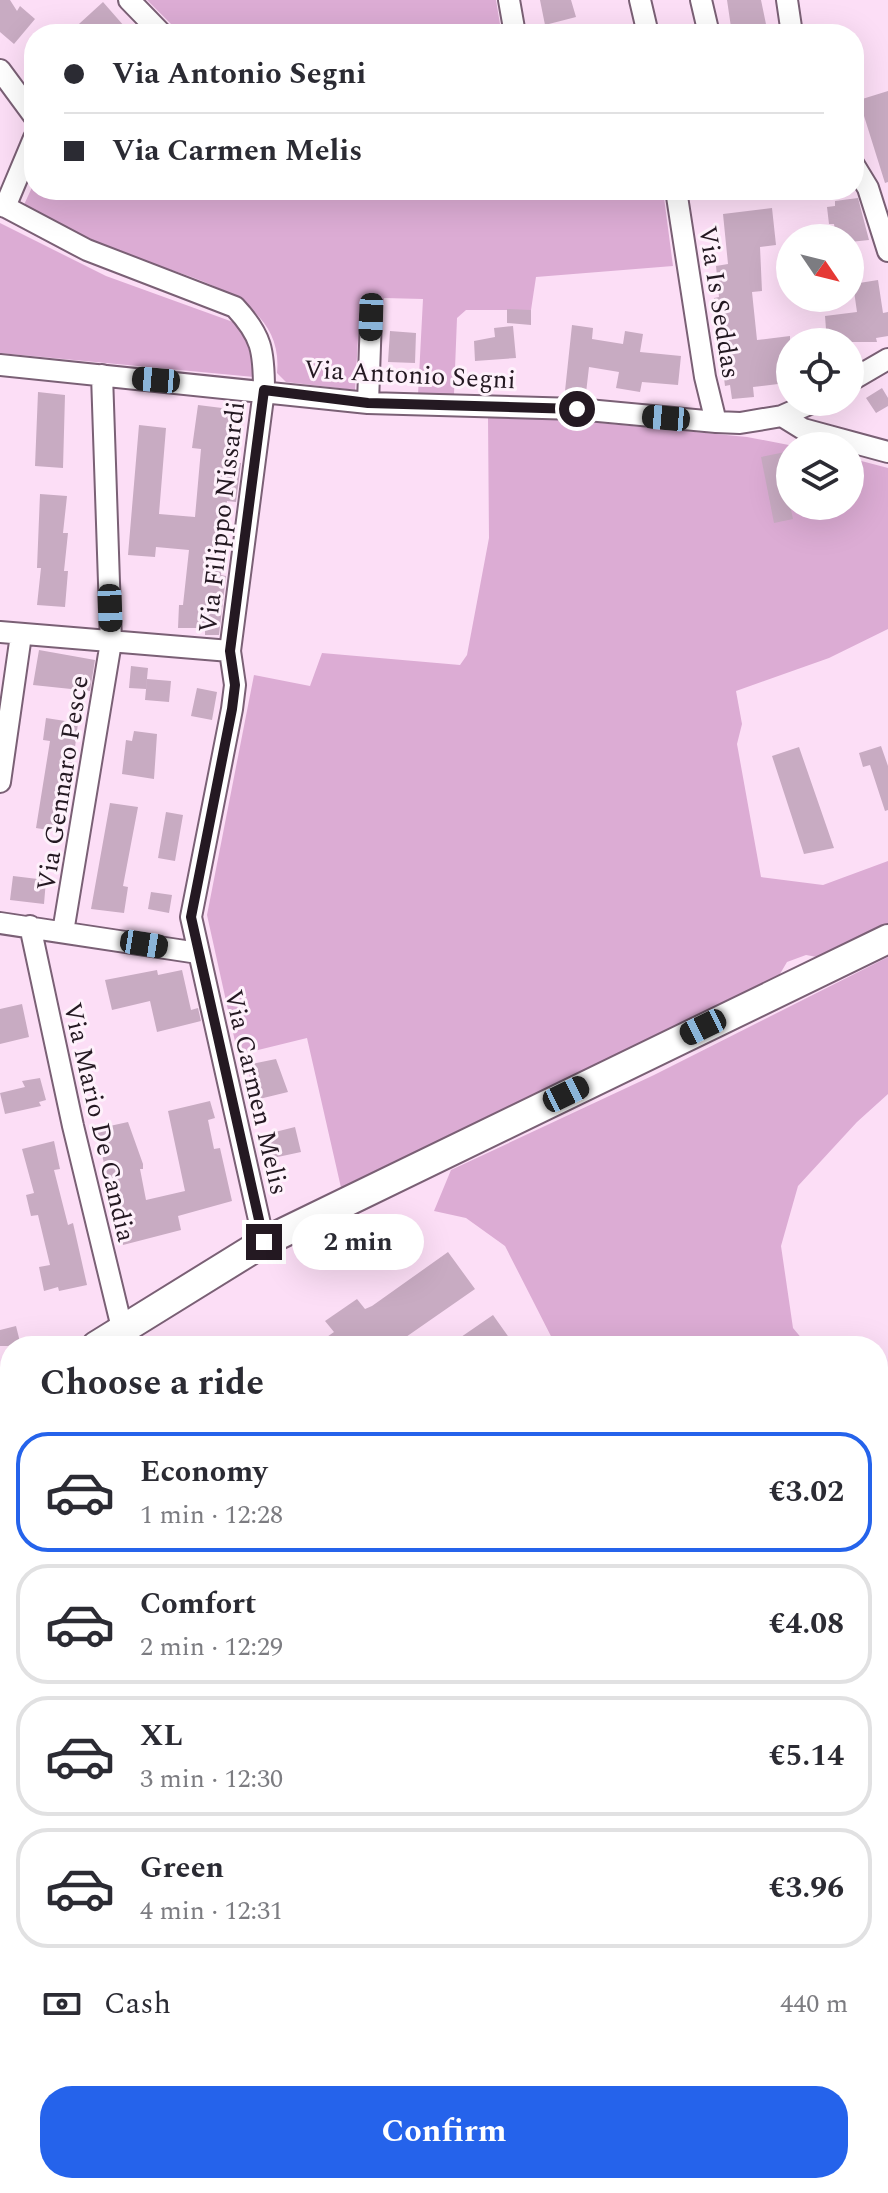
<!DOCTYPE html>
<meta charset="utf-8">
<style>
:root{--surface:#fff;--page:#f7f7f7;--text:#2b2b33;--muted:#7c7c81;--line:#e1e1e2;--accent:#2563eb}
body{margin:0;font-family:Spectral,serif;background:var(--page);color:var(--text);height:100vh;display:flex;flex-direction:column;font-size:30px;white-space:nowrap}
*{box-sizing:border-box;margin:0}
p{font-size:26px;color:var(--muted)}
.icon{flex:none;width:44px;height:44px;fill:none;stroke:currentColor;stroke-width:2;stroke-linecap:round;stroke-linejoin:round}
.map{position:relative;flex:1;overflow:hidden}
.drawer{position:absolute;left:0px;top:1336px;width:888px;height:858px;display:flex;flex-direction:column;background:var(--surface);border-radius:32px 32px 0 0;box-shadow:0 8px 32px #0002}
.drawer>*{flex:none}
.top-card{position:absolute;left:24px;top:24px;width:840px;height:176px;border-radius:32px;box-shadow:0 8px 32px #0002;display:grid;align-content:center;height:176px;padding:0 40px;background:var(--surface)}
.needle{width:52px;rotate:125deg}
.buttons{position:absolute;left:776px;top:224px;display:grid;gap:16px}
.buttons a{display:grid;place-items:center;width:88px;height:88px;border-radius:50%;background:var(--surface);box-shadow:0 8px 32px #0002;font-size:40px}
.end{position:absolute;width:36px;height:36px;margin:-18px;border:10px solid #241922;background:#fff;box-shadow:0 0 0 4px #fff}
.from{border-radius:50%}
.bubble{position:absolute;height:56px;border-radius:28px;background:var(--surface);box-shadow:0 8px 32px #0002;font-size:26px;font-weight:700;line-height:56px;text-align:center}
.car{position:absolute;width:24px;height:48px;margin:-24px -12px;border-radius:10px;box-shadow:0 0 6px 2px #0007;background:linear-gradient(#222 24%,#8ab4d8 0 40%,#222 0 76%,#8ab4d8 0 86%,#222 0)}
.top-card b{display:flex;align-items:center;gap:28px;height:76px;font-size:30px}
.top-card b+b{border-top:2px solid var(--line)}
.top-card i{width:20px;height:20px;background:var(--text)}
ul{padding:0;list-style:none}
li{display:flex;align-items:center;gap:24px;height:120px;margin:0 16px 12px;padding:0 24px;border:4px solid var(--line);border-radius:32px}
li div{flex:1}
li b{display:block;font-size:30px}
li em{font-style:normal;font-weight:700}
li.on{border-color:var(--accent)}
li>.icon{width:72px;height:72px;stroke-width:1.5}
h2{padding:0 40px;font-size:36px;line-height:96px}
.pay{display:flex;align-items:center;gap:20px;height:88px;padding:0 40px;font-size:30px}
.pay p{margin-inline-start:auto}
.cta{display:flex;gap:16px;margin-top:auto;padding:16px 40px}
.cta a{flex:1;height:92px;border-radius:32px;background:var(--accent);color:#fff;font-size:32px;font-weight:700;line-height:92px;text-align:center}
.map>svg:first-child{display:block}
</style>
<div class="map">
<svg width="888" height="2193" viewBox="0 0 888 2193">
<rect width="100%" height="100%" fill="#fcdef6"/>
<!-- green -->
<path fill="#dcacd4" d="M147,0H496L501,30L472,34H181Z
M34,183V190H663L673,266L536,277L531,310H466L457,318L454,394L418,395L423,299L384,298V304L360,305L355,390L286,382L277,373C286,285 160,272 99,246C73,235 48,220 23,207Z
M0,223L106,276L233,322L245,333L258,373L254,377L0,353Z
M488,418H548L747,437L794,446H790V506H850V458L888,468V629L829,658L736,691L742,724L737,744L761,877L823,885L888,861V925L828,959L806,955L787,962L777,979L342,1192L307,1038L238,1055L207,915L254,675L310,686L322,653L460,665L467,655L489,538Z
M888,957V1094L857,1122L798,1186L781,1246L793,1328L808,1346H556L505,1246L466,1218L434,1211L451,1170L654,1075Z
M888,1433V1745H887L878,1743V1434Z
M0,1475L10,1490V1912L0,1914Z
M541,2184H604L605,2193H542Z"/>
<!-- building -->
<path fill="#c8abc2" d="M0,0H10L17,11L20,6L35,19L14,44L0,32Z
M540,0H571L576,17L545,25Z
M727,0H761L768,34H732Z
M103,2L131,34H68Z
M888,91V182L885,183L859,100Z
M858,198L869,240L850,242V238H836L834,224H829L827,207L835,206V201Z
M772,208L776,245L760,247L762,291L752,292L757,340L790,336V373L785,374L786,383L753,387L754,397L732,399L730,385L725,386L714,298L719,297L716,266L728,264L723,214Z
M878,280L883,313L888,312V336L876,338L877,342H827L825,316L857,312L853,284Z
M507,309L531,310V325L507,323Z
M572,325L593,328L592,339L623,344L625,331L643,334L640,352L681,356L678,385L642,382L640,392L616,388L619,372L589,367L586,393L565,391Z
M513,326L516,358L475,361L474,341L495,337L494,328Z
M390,331L416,333L415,363L388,362Z
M882,388L888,398V406L876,413L866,398Z
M38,392L65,395L63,468L35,466Z
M198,405L238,410L232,463H241L236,502L227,501L221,575L226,576L219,635H205V628H178L179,605H183L189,550L156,547L155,557L128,555L139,425L166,428L159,514L195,517L201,449L192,448Z
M790,451V486L786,487L793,519L774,523L761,457Z
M40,494L67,496L63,533H68L64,571H68L65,607L37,605L41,568H37Z
M39,650L95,660L90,691L33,685Z
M131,666L148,668L146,689L129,688Z
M147,679L171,681L169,702L145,700Z
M197,688L217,692L212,720L191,716Z
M46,718L78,723L71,780L67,779L59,832L36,828L50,741L43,740Z
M134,731L157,734L154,779L122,774L126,740L132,741Z
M881,746L888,766V810L885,811L870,765L863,767L859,753Z
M799,747L834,848L804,854L772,756Z
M110,803L138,807L123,886L128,887L124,913L91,909Z
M166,812L183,815L175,861L158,858Z
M13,876L46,880L44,904L10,900Z
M151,892L172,895L169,913L148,909Z
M157,970L158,975L182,970L191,1010L198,1008L201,1021L157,1032L150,1001L112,1010L105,980Z
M22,1004L29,1037L0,1044V1009Z
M276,1059L288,1092L255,1100L247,1065Z
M40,1078L46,1100L39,1102L41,1106L5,1114L0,1093L25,1087L22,1081Z
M210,1101L215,1118L208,1120L214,1149L220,1148L232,1201L178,1216L181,1230L123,1245L96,1129L128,1122L143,1164V1169H140L146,1200L185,1191L168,1111Z
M295,1127L301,1152L273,1158L267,1134Z
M54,1141L60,1169L54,1170L68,1225L73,1223L87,1285L59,1291L58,1287L44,1291L39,1267L50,1265L38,1215L31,1216L26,1195L34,1193L22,1149Z
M448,1252L475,1289L393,1346H314L334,1332L325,1321L357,1299L365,1309L372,1306Z
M493,1315L515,1346H448Z
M16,1326L21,1346H0V1330Z"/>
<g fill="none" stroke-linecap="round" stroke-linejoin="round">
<!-- street casing -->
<g stroke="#7a6075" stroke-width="24">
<path id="street" d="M129,0L162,34
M509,0L515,34
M640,0L648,34
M701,0L709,34
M787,0L792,34
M0,70L34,116
M854,165L868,188L888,251
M676,190L705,377L716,422
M0,204L87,250L235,307C262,336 264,351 264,390L230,651L235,685L232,709L191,917L264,1242
M5,207L34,138
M0,365L368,403L577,409L716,422L740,423L782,416L814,402
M850,381L888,359
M368,403L371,317
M782,416L803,429L888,452
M0,632L230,651
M0,782L21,635
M0,923L198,953
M30,926L73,1126L122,1328
M63,932L111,642L102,375
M188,2184L191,2193"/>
</g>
<!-- secondary casing -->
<g stroke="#7a6075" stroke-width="32">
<path id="secondary" d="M96,1346L264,1242L888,939
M0,1413L10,1406"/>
</g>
<!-- street -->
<use href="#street" stroke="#fff" stroke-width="20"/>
<!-- secondary -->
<use href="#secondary" stroke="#fff" stroke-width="28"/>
</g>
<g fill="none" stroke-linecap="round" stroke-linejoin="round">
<!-- route -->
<path stroke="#241922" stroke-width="10" d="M264,1242L191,917L232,709L235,685L230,651L264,390L368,403L577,409"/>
</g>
<g text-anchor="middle" stroke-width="6" stroke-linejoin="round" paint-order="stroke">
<!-- street labels -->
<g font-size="26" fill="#241922" stroke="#fef1fb">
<text transform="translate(720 302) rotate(81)" y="9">Via Is Seddas</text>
<text transform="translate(410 374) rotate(3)" y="9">Via Antonio Segni</text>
<text transform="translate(221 517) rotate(-83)" y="9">Via Filippo Nissardi</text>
<text transform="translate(62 783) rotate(-81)" y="9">Via Gennaro Pesce</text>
<text transform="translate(257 1092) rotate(77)" y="9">Via Carmen Melis</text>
<text transform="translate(100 1122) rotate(77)" y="9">Via Mario De Candia</text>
</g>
</g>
</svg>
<div class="buttons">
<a><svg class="needle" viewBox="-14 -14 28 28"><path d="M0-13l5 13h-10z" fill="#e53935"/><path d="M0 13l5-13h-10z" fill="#7c7c81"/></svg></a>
<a><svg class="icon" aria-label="locate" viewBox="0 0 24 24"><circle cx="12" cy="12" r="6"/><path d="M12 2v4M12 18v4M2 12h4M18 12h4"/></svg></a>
<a><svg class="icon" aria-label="layers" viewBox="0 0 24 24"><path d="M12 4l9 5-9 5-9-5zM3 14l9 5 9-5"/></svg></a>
</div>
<i class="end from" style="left:577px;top:409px"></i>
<i class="end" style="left:264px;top:1242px"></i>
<div class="bubble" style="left:292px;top:1214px;width:132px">2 min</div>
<i class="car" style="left:371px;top:317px;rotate:182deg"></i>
<i class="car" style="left:156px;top:380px;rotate:275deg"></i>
<i class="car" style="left:666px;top:418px;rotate:275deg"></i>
<i class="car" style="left:110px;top:608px;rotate:178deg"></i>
<i class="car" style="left:144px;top:944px;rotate:99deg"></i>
<i class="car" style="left:703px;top:1027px;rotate:244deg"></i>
<i class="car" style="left:566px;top:1094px;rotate:64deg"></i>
<div class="top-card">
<b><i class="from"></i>Via Antonio Segni</b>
<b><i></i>Via Carmen Melis</b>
</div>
<section class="drawer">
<h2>Choose a ride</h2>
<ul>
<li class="on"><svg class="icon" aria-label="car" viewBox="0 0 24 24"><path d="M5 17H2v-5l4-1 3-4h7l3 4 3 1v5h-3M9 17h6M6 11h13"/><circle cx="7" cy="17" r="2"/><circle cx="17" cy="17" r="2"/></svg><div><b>Economy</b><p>1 min · 12:28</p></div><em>€3.02</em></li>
<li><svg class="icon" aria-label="car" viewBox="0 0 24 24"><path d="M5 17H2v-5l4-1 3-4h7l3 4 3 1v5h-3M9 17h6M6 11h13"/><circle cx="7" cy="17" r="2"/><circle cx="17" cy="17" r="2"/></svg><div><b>Comfort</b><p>2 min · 12:29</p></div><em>€4.08</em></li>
<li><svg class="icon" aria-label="car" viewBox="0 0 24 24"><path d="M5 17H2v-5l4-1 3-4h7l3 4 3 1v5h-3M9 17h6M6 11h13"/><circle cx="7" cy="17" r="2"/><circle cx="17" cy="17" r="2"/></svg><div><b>XL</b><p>3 min · 12:30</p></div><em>€5.14</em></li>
<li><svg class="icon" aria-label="car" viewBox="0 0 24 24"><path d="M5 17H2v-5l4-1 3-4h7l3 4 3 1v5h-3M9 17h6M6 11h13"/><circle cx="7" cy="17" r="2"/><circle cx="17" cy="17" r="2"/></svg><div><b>Green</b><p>4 min · 12:31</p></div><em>€3.96</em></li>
</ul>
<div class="pay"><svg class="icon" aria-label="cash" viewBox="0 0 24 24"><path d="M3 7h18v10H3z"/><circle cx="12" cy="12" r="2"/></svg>Cash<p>440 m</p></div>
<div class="cta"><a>Confirm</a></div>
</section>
</div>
